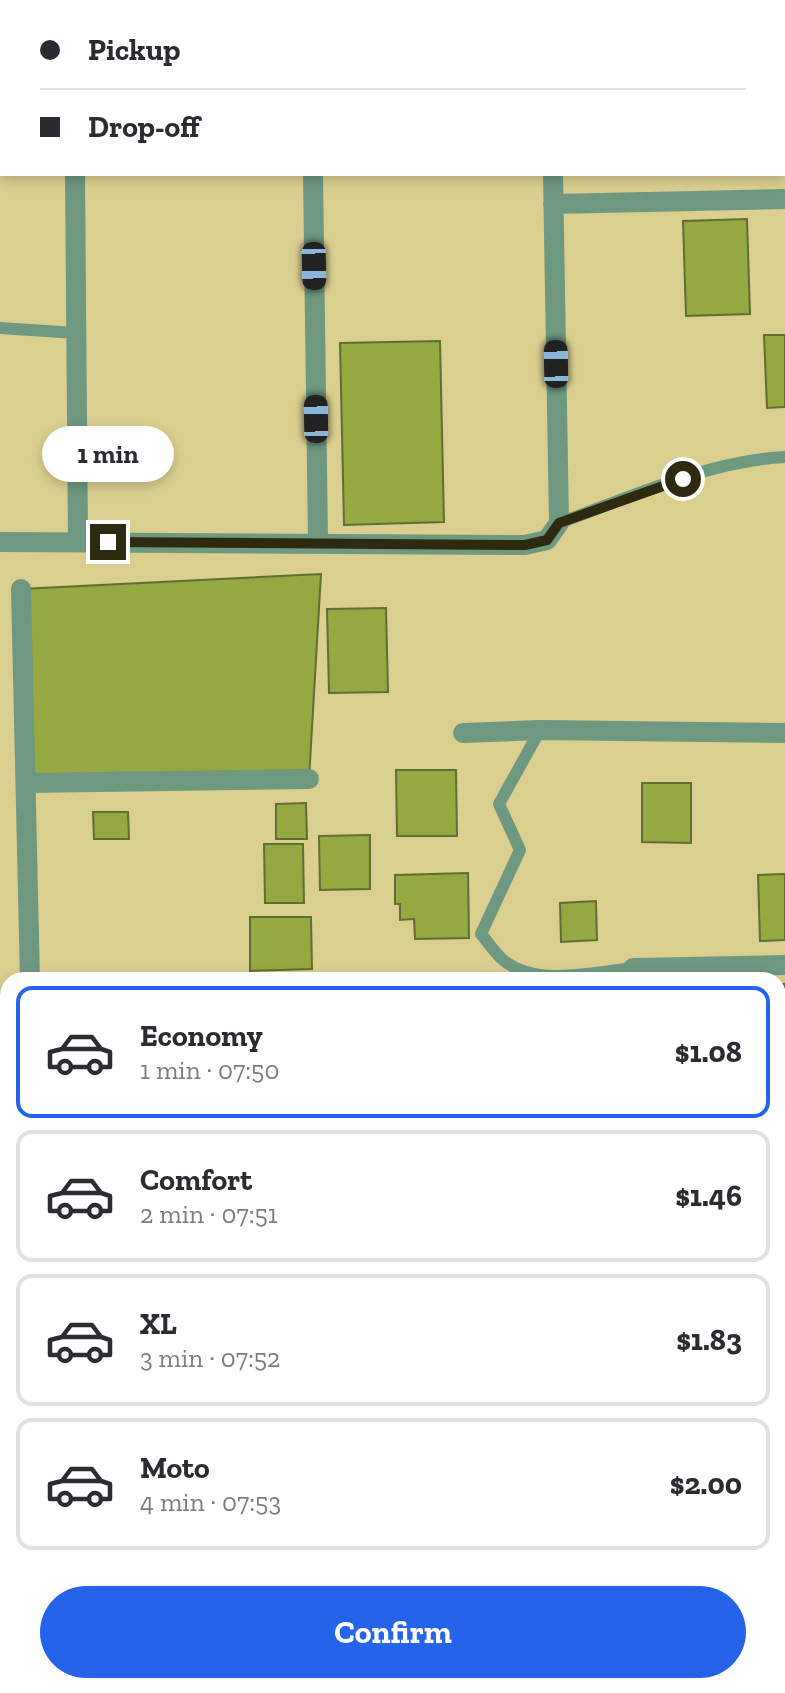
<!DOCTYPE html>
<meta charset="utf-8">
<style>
:root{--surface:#fff;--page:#f2f2f3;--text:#2b2b33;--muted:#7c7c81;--line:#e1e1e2;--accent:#2563eb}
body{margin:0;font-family:"Zilla Slab",serif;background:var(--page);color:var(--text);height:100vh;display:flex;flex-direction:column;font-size:30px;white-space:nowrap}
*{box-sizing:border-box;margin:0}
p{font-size:26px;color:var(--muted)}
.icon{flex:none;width:44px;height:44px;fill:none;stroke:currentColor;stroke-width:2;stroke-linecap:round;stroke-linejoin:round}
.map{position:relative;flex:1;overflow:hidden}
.details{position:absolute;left:0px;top:972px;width:786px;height:722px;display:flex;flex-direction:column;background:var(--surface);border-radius:24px 24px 0 0;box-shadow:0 4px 12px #0003}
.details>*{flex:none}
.guide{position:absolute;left:0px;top:0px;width:786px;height:176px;box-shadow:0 4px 12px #0003;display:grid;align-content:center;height:176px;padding:0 40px;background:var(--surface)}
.end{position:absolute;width:36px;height:36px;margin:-18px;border:10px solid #2e2a10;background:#fff;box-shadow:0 0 0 4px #fff}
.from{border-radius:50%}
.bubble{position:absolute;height:56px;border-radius:28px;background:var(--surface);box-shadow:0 4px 12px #0003;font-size:26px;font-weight:700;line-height:56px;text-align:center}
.car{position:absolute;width:24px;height:48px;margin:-24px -12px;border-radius:10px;box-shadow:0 0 6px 2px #0007;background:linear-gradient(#222 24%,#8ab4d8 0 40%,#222 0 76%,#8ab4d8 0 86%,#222 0)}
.guide b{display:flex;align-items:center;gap:28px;height:76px;font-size:30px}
.guide b+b{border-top:2px solid var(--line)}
.guide i{width:20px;height:20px;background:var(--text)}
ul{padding:14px 0 0;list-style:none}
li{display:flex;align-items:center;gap:24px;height:132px;margin:0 16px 12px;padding:0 24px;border:4px solid var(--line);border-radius:16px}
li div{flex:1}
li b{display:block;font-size:30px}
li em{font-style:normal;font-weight:700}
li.active{border-color:var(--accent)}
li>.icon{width:72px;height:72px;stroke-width:1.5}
.action{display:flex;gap:16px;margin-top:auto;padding:16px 40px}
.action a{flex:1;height:92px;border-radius:48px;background:var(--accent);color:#fff;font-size:32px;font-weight:700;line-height:92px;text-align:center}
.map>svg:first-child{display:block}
</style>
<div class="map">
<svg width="785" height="1693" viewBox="0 0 785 1693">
<rect width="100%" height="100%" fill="#dbcf90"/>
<!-- building -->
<path fill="#95a841" stroke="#616d33" stroke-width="2" d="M747,219L750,314L686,316L683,221Z
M764,335H785V407L767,408Z
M440,341L444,522L344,525L340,343Z
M321,574L309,779L27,783L21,589Z
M386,608L388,692L329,693L327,609Z
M396,770H456L457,836H397Z
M642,783H691V843L642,842Z
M306,803L307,839H276V804Z
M93,812H128L129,839H94Z
M370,835V889L320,890L319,836Z
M264,844H303L304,903H265Z
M468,873L469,938L415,939L414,919L400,920V904H395V875Z
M785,874V940L760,941L758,875Z
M596,901L597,940L561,942L560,903Z
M250,917H311L312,969L250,971Z
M778,984H785V1065L778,1066Z
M778,1090H785V1159H778Z
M785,1526V1570L778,1571V1527Z
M0,1598H8V1670L0,1671Z
M32,1686H138V1693H32Z
M479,1686H584V1693H479Z"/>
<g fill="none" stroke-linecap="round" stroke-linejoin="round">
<!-- lane -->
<path stroke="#6e9880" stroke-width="12" d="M784,55H785
M0,328L76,333
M559,523C631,497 708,461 785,457
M540,730L499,804L520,850L481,934C488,942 494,952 502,959C535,988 594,972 633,968"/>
<!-- street -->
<path stroke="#6e9880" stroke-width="20" d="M73,0V2
M311,0V2
M550,0V2
M75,174L78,542
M313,174L318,542
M553,204L785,199
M0,542L525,545L547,540L559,523L553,174
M21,589L30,980
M463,733L540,730L785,733
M27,783L309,779
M633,968L785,965
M778,1402L785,1401
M0,1440H8
M356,1693V1686"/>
</g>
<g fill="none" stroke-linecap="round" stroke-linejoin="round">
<!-- route -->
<path stroke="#2e2a10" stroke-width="10" d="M108,542L525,545L547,540L559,523L683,479"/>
</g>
</svg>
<i class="end from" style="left:683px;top:479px"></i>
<i class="end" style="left:108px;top:542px"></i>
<div class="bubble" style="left:42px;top:426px;width:132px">1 min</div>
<i class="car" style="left:314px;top:266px;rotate:179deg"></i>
<i class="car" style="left:556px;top:364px;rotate:359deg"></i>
<i class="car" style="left:316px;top:419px;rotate:359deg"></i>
<div class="guide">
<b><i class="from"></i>Pickup</b>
<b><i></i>Drop-off</b>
</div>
<section class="details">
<ul>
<li class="active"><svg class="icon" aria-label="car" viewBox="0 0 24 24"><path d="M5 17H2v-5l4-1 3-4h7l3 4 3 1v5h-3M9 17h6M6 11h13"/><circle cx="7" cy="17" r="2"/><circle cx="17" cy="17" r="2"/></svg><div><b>Economy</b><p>1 min · 07:50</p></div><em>$1.08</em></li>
<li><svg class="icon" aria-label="car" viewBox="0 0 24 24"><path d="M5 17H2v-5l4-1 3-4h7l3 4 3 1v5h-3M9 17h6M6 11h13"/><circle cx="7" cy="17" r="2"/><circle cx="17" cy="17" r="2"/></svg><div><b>Comfort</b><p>2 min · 07:51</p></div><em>$1.46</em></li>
<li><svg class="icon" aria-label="car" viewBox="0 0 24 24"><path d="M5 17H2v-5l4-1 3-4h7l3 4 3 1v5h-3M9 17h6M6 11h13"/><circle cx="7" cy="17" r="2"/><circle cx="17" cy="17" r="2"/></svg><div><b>XL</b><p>3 min · 07:52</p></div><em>$1.83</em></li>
<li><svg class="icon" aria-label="car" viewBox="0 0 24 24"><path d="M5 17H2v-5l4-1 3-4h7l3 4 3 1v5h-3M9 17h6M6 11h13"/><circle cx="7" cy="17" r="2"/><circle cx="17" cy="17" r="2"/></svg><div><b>Moto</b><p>4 min · 07:53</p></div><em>$2.00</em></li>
</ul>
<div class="action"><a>Confirm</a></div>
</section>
</div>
